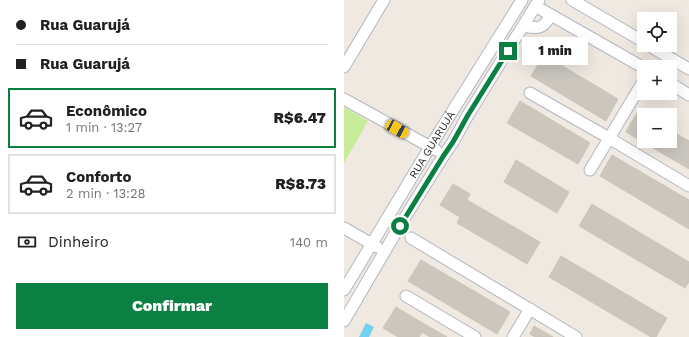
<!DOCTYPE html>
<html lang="pt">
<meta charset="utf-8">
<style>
:root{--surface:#fff;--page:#f6f6f6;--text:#202124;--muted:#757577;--line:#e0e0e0;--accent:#0b8043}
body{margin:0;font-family:"Work Sans",sans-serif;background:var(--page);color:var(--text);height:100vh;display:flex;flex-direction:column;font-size:15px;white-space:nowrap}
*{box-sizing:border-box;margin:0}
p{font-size:13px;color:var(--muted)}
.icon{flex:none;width:22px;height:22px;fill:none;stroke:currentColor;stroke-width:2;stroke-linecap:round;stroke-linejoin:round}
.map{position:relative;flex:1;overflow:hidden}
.details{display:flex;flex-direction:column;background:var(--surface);width:344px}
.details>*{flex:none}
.banner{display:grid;align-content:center;height:88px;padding:0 16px;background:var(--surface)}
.tools{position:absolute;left:293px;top:12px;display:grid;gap:8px}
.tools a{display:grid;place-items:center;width:40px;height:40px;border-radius:0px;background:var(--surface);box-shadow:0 4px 16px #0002;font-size:20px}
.end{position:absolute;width:18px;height:18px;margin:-9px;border:5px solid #0b8043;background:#fff;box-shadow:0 0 0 2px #fff}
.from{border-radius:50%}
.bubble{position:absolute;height:28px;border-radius:0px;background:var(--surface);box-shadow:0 4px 16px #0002;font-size:13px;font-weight:800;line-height:28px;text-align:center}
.car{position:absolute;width:12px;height:24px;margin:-12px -6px;border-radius:5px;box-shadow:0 0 3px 1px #0007;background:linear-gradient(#f5c518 24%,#345 0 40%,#f5c518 0 76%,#345 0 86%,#f5c518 0)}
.banner b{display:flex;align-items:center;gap:14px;height:38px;font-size:15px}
.banner b+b{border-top:1px solid var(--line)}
.banner i{width:10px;height:10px;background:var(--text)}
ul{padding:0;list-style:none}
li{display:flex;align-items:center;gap:12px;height:60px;margin:0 8px 6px;padding:0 8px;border:2px solid var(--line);border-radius:0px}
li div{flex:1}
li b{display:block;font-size:15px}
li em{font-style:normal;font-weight:800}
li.active{border-color:var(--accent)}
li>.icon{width:36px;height:36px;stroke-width:1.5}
.pay{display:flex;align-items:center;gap:10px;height:44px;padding:0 16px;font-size:15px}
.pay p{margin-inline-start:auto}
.cta{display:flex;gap:8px;margin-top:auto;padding:8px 16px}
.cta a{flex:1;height:46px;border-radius:0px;background:var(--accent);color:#fff;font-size:16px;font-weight:800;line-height:46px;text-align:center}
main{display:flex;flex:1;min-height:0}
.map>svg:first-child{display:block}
</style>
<main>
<section class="details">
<div class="banner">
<b><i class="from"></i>Rua Guarujá</b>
<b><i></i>Rua Guarujá</b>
</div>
<ul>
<li class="active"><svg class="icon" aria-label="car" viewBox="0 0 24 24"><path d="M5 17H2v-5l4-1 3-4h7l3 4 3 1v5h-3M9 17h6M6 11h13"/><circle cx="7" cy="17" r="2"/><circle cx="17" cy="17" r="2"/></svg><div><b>Econômico</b><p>1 min · 13:27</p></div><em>R$6.47</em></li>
<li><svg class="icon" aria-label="car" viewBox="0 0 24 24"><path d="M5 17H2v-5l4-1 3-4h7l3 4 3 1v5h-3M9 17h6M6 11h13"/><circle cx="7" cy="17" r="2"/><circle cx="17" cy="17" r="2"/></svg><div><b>Conforto</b><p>2 min · 13:28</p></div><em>R$8.73</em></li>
</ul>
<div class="pay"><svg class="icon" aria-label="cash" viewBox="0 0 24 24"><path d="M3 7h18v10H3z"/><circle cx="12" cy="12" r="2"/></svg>Dinheiro<p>140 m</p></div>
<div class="cta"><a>Confirmar</a></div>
</section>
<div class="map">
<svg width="345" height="337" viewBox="0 0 345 337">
<rect width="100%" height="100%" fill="#efe9e1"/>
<!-- pitch -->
<path fill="#c9ec9a" d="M0,107L24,121L0,163Z"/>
<!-- water -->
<path fill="#75cff0" d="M22,323L30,327L25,337H15Z"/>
<!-- building -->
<path fill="#cbc7bf" stroke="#cbc5ba" d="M200,55L274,99L262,121L187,76Z
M176,101L246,143L234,164L163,123Z
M294,111L300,114V141H314L326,148V130L345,141V169L282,132Z
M268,155L345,200V229L256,176Z
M172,160L225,192L213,213L160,182Z
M109,184L126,194L123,200L196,242L183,264L113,223L116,217L96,205Z
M248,204L345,262V282L341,288L235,226Z
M217,256L323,318L312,337H307L205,277Z
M77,260L166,312L153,334L64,281Z
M52,307L70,318L103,337H86L78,332L75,337H54L39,328Z
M190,326L209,337H191L186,334Z"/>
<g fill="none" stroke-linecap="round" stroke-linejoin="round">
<!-- minor casing -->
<g stroke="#b4b7c1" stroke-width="13">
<g id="minor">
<path d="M228,0L300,42"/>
<path d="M207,15L300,68"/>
<path d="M179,26C195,29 199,29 207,15L191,6"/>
<path d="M304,45L345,69"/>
<path d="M0,67L40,0"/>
<path d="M326,83L345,95"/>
<path d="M186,93L265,138L345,186"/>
<path d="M0,99L92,150"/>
<path d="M246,170L300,80"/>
<path d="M0,228L33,247"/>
<path d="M67,238L232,337"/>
<path id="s1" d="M0,290L86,147L178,0"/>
<path d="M62,296L131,337"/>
<path d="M0,321L58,222L100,155L109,142L124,115L195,0"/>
<path d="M169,337L186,309"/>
</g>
</g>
<!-- minor -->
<use href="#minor" stroke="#fff" stroke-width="11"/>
</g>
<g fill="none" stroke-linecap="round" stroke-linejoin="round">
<!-- route -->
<path stroke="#0b8043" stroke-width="5" d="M56,226L100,155L109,142L124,115L164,51"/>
</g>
<g text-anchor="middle" stroke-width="3.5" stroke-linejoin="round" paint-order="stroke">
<!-- street labels -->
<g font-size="11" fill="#2e2e2e" stroke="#fff">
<text dy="4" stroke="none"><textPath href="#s1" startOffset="170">RUA GUARUJÁ</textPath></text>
</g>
</g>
</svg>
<div class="tools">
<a><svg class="icon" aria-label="locate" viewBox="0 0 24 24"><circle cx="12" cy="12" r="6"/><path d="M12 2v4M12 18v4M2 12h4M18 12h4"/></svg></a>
<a>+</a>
<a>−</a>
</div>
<i class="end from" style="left:56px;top:226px"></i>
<i class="end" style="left:164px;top:51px"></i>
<div class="bubble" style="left:178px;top:37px;width:66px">1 min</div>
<i class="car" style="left:53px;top:129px;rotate:119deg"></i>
</div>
</main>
